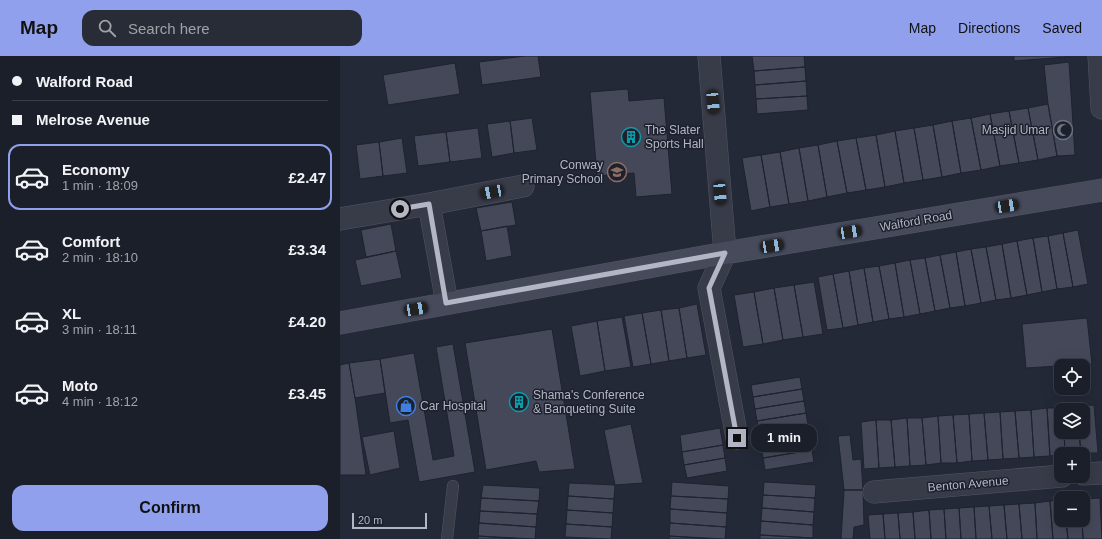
<!DOCTYPE html>
<meta charset="utf-8">
<style>
:root{--surface:#1b1f2a;--page:#282c36;--text:#f1f3f6;--muted:#a0a2a8;--line:#393d47;--accent:#90a0ec}
body{margin:0;font-family:Arial,sans-serif;background:var(--page);color:var(--text);height:100vh;display:flex;flex-direction:column;font-size:15px;white-space:nowrap}
*{box-sizing:border-box;margin:0}
p{font-size:13px;color:var(--muted)}
.icon{flex:none;width:22px;height:22px;fill:none;stroke:currentColor;stroke-width:2;stroke-linecap:round;stroke-linejoin:round}
.map{position:relative;flex:1;overflow:hidden}
.panel{display:flex;flex-direction:column;background:var(--surface);width:340px}
.panel>*{flex:none}
.hud{display:grid;align-content:center;height:88px;padding:0 12px;background:var(--surface)}
.fabs{position:absolute;left:714px;top:303px;display:grid;gap:8px}
.fabs a{display:grid;place-items:center;width:36px;height:36px;border-radius:8px;background:var(--surface);box-shadow:0 4px 16px #0002,0 0 0 1px var(--line);font-size:20px}
.scale{position:absolute;left:12px;bottom:10px;width:75px;box-sizing:border-box;padding-left:4px;border:2px solid #b3b6c4;border-top:0;font-size:11px;line-height:14px;white-space:nowrap;color:#b3b6c4;-webkit-text-stroke:3px #1d202d;paint-order:stroke}
.end{position:absolute;width:18px;height:18px;margin:-9px;border:5px solid #b3b6c4;background:#111;box-shadow:0 0 0 2px #111}
.from{border-radius:50%}
.bubble{position:absolute;height:28px;border-radius:12px;background:var(--surface);box-shadow:0 4px 16px #0002,0 0 0 1px var(--line);font-size:13px;font-weight:600;line-height:28px;text-align:center}
.car{position:absolute;width:12px;height:24px;margin:-12px -6px;border-radius:5px;box-shadow:0 0 3px 1px #0007;background:linear-gradient(#222 24%,#8ab4d8 0 40%,#222 0 76%,#8ab4d8 0 86%,#222 0)}
.hud b{display:flex;align-items:center;gap:14px;height:38px;font-size:15px}
.hud b+b{border-top:1px solid var(--line)}
.hud i{width:10px;height:10px;background:var(--text)}
ul{padding:0;list-style:none}
li{display:flex;align-items:center;gap:12px;height:66px;margin:0 8px 6px;padding:0 4px;border:2px solid transparent;border-radius:12px}
li div{flex:1}
li b{display:block;font-size:15px}
li em{font-style:normal;font-weight:600}
li.current{border-color:var(--accent)}
li>.icon{width:36px;height:36px;stroke-width:1.5}
.primary-button{display:flex;gap:8px;margin-top:auto;padding:8px 12px}
.primary-button a{flex:1;height:46px;border-radius:12px;background:var(--accent);color:#111;font-size:16px;font-weight:600;line-height:46px;text-align:center}
header{display:flex;align-items:center;gap:24px;box-sizing:border-box;height:56px;padding:0 20px;background:var(--accent);color:#111}
header strong{font-size:19px}
nav{display:flex;gap:22px;margin-inline-start:auto;font-size:14px}
.search{width:280px;height:36px;background:var(--page);display:flex;align-items:center;gap:10px;box-sizing:border-box;padding:0 14px;border-radius:12px;color:var(--muted);font-size:15px}
main{display:flex;flex:1;min-height:0}
.map>svg:first-child{display:block}
</style>
<header>
<strong>Map</strong>
<div class="search"><svg class="icon" aria-label="search" viewBox="0 0 24 24"><circle cx="10" cy="10" r="6"/><path d="M15 15l6 6"/></svg>Search here</div>
<nav><a>Map</a><a>Directions</a><a>Saved</a></nav>
</header>
<main>
<section class="panel">
<div class="hud">
<b><i class="from"></i>Walford Road</b>
<b><i></i>Melrose Avenue</b>
</div>
<ul>
<li class="current"><svg class="icon" aria-label="car" viewBox="0 0 24 24"><path d="M5 17H2v-5l4-1 3-4h7l3 4 3 1v5h-3M9 17h6M6 11h13"/><circle cx="7" cy="17" r="2"/><circle cx="17" cy="17" r="2"/></svg><div><b>Economy</b><p>1 min · 18:09</p></div><em>£2.47</em></li>
<li><svg class="icon" aria-label="car" viewBox="0 0 24 24"><path d="M5 17H2v-5l4-1 3-4h7l3 4 3 1v5h-3M9 17h6M6 11h13"/><circle cx="7" cy="17" r="2"/><circle cx="17" cy="17" r="2"/></svg><div><b>Comfort</b><p>2 min · 18:10</p></div><em>£3.34</em></li>
<li><svg class="icon" aria-label="car" viewBox="0 0 24 24"><path d="M5 17H2v-5l4-1 3-4h7l3 4 3 1v5h-3M9 17h6M6 11h13"/><circle cx="7" cy="17" r="2"/><circle cx="17" cy="17" r="2"/></svg><div><b>XL</b><p>3 min · 18:11</p></div><em>£4.20</em></li>
<li><svg class="icon" aria-label="car" viewBox="0 0 24 24"><path d="M5 17H2v-5l4-1 3-4h7l3 4 3 1v5h-3M9 17h6M6 11h13"/><circle cx="7" cy="17" r="2"/><circle cx="17" cy="17" r="2"/></svg><div><b>Moto</b><p>4 min · 18:12</p></div><em>£3.45</em></li>
</ul>
<div class="primary-button"><a>Confirm</a></div>
</section>
<div class="map">
<svg width="762" height="483" viewBox="0 0 762 483">
<rect width="100%" height="100%" fill="#242938"/>
<!-- building -->
<path fill="#444859" stroke="#1f222f" d="M185,0H198L201,21L142,29L139,6Z
M412,0H464L465,11L414,15Z
M674,0H727V1L674,5Z
M729,6L735,99L717,100L708,48L704,9Z
M115,7L120,38L48,49L43,19Z
M465,11L466,25L415,29L414,15Z
M466,25L467,40L416,43L415,29Z
M288,33L289,45L324,42L332,138L296,141L294,117L257,120L250,36Z
M467,40L468,54L417,58L416,43Z
M708,48L717,100L698,104L688,52Z
M688,52L698,104L679,107L669,55Z
M669,55L679,107L660,110L650,58Z
M650,58L660,110L641,114L631,62Z
M192,62L197,94L174,97L170,65Z
M631,62L641,114L621,117L612,65Z
M170,65L174,97L152,101L147,68Z
M612,65L621,117L602,121L593,69Z
M593,69L602,121L583,124L574,72Z
M138,72L142,102L110,106L106,76Z
M574,72L583,124L564,127L555,75Z
M555,75L564,127L545,131L536,79Z
M106,76L110,106L78,110L74,80Z
M536,79L545,131L526,134L516,82Z
M62,82L67,117L43,120L39,86Z
M516,82L526,134L507,137L497,85Z
M497,85L507,137L487,141L478,89Z
M39,86L43,120L20,123L16,89Z
M478,89L487,141L468,145L459,92Z
M459,92L468,145L449,148L440,96Z
M440,96L449,148L430,151L421,99Z
M421,99L430,151L411,155L402,102Z
M172,146L176,169L141,175L136,152Z
M51,168L56,195L26,201L21,174Z
M167,170L172,200L146,205L141,175Z
M738,174L748,228L733,231L723,177Z
M723,177L733,231L717,233L708,180Z
M708,180L717,233L702,236L693,182Z
M693,182L702,236L687,239L677,185Z
M677,185L687,239L671,242L662,188Z
M662,188L671,242L656,244L646,191Z
M646,191L656,244L641,247L631,193Z
M631,193L641,247L625,250L616,196Z
M56,195L62,222L21,230L15,204Z
M616,196L625,250L610,252L600,199Z
M600,199L610,252L595,255L585,202Z
M585,202L595,255L580,258L570,204Z
M570,204L580,258L564,261L555,207Z
M555,207L564,261L549,263L539,210Z
M539,210L549,263L533,266L524,212Z
M524,212L533,266L518,269L509,215Z
M509,215L518,269L503,272L493,218Z
M493,218L503,272L487,274L478,221Z
M474,226L483,278L463,281L454,229Z
M454,229L463,281L443,284L434,232Z
M434,232L443,284L423,288L414,236Z
M414,236L423,288L403,291L394,239Z
M357,248L366,299L347,302L339,252Z
M339,252L347,302L329,305L321,254Z
M321,254L329,305L311,308L302,257Z
M302,257L311,308L293,311L284,260Z
M282,261L291,311L265,315L257,265Z
M747,262L752,308L686,312L682,268Z
M257,265L265,315L240,320L231,270Z
M212,273L235,413L199,416L196,405L146,414L125,287Z
M113,288L135,416L79,426L68,364L50,367L40,303L74,297L93,404L114,400L96,291Z
M40,303L45,337L15,342L9,307Z
M9,307L15,342L26,419H0V309Z
M460,321L462,333L413,341L411,329Z
M462,333L464,345L415,353L413,341Z
M464,345L466,357L417,365L415,353Z
M754,349L758,397H741L739,376H743V354H738V350Z
M738,350V354H722V352Z
M707,352H722L721,376H724L725,398L710,400Z
M707,352L710,400L694,401L691,354Z
M691,354L694,401L679,402L675,355Z
M675,355L679,402L663,403L660,356Z
M660,356L663,403L648,404L644,357Z
M466,357L468,369L419,377L417,365Z
M644,357L648,404L632,405L629,358Z
M629,358L632,405L617,407L613,359Z
M613,359L617,407H601L598,360Z
M598,360L601,407L586,409L582,362Z
M567,362H582L586,409L570,410Z
M567,362L570,410L555,411L551,364Z
M536,364H551L555,411L539,412Z
M536,364L539,412L524,413L521,366Z
M291,368L303,427L275,429L264,374Z
M468,369L470,382L421,389L419,377Z
M380,372L383,389L342,396L340,379Z
M54,375L60,412L30,419L22,381Z
M724,376H739L741,397L725,398Z
M510,379L513,404L521,403L523,434H504L498,380Z
M470,382L472,394L423,402L421,389Z
M383,389L385,402L344,409L342,396Z
M472,394L474,406L425,414L423,402Z
M385,402L387,415L347,422L344,409Z
M332,426L389,430L388,443L331,440Z
M424,426L476,429L475,442L423,439Z
M229,427L275,429L274,443L228,440Z
M143,429L200,432L199,445L141,442Z
M504,434H523L524,469L514,471L513,483H501Z
M423,439L475,442L474,456L422,452Z
M228,440L274,443L273,457L227,454Z
M331,440L388,443L387,457L330,453Z
M141,442L199,445L197,458L140,455Z
M760,442L762,483H743L742,464H743V443Z
M721,444V464H726L728,483H713L710,445Z
M710,445L713,483H697L695,447Z
M695,447L697,483H682L679,448Z
M679,448L682,483H667L664,449Z
M664,449L667,483H652L649,450Z
M649,450L652,483H636L634,451Z
M634,451L636,483H621L619,452Z
M422,452L474,456L473,469L421,465Z
M619,452L621,483H606L604,453Z
M330,453L387,457L386,471L330,467Z
M604,453L606,483H591L589,454Z
M227,454L273,457L272,471L226,468Z
M589,454L591,483H575L573,456Z
M140,455L197,458L196,471L139,467Z
M573,456L575,483H560L558,457Z
M558,457L560,483H545L543,458Z
M543,458L545,483H530L528,459Z
M726,464H742L743,483H728Z
M421,465L473,469V482L420,479Z
M139,467L196,471L195,483L138,480Z
M330,467L386,471L385,483L329,480Z
M226,468L272,471L271,483L225,481Z
M420,479L473,482V483H420Z
M138,480L176,483H138Z
M329,480L370,483H329Z"/>
<g fill="none" stroke-linecap="round" stroke-linejoin="round">
<!-- lane casing -->
<g stroke="#535663" stroke-width="12">
<path id="lane" d="M107,483L113,430"/>
</g>
<!-- street casing -->
<g stroke="#535663" stroke-width="23">
<path id="street" d="M369,0L385,197L369,232L397,382
M759,0L762,52
M89,148L183,130
M0,163L89,148L107,247
M743,418L762,417
M534,436L722,420"/>
</g>
<!-- secondary casing -->
<g stroke="#535663" stroke-width="23">
<path id="secondary" d="M0,267L385,197L762,134"/>
</g>
<!-- lane -->
<use href="#lane" stroke="#383b48" stroke-width="11"/>
<!-- street -->
<use href="#street" stroke="#383b48" stroke-width="22"/>
<!-- secondary -->
<use href="#secondary" stroke="#464a5b" stroke-width="22"/>
</g>
<g fill="none" stroke-linecap="round" stroke-linejoin="round">
<!-- route -->
<path stroke="#b3b6c4" stroke-width="5" d="M60,153L89,148L106,247L385,197L369,232L397,382"/>
</g>
<!-- icons -->
<defs>
<g id="mosque-ring" transform="scale(1)"><circle r="9.5" fill="#1d202d" stroke="#6b7280" stroke-width="1.5"/><path d="M3.5-4.9A6 6 0 1 0 3.5 4.9A5 5 0 1 1 3.5-4.9Z" fill="#6b7280"/></g>
<g id="building-ring" transform="scale(1)"><circle r="9.5" fill="#1d202d" stroke="#0f9aa8" stroke-width="1.5"/><path d="M-4-6H4V6H1V3H-1V6H-4ZM-2.5-4.3h1.7v1.8h-1.7ZM.8-4.3h1.7v1.8H.8ZM-2.5-1h1.7V.8h-1.7ZM.8-1h1.7V.8H.8Z" fill="#0f9aa8"/></g>
<g id="school-ring" transform="scale(1)"><circle r="9.5" fill="#1d202d" stroke="#8d6e63" stroke-width="1.5"/><path d="M0-5L7-2L0 1L-7-2ZM-4 1L0 2.5L4 1V4Q0 6-4 4Z" fill="#8d6e63"/></g>
<g id="shop-ring" transform="scale(1)"><circle r="9.5" fill="#1d202d" stroke="#3f7fe0" stroke-width="1.5"/><path d="M-5-2.5h2.3a2.7 3.5 0 0 1 5.4 0H5L5.5 6h-11ZM-1.5-2.5h3a1.5 2.3 0 0 0-3 0Z" fill="#3f7fe0"/></g>
</defs>
<g fill-rule="evenodd">
<use href="#mosque-ring" x="723" y="74"/>
<use href="#building-ring" x="291" y="81"/>
<use href="#school-ring" x="277" y="116"/>
<use href="#building-ring" x="179" y="346"/>
<use href="#shop-ring" x="66" y="350"/>
</g>
<g text-anchor="middle" stroke-width="3" stroke-linejoin="round" paint-order="stroke">
<!-- poi labels -->
<g font-size="12" fill="#b3b6c4" stroke="#1d202d" text-anchor="start">
<text x="305" y="78">The Slater<tspan x="305" dy="14">Sports Hall</tspan></text>
<text x="709" y="78" text-anchor="end">Masjid Umar</text>
<text x="263" y="113" text-anchor="end">Conway<tspan x="263" dy="14">Primary School</tspan></text>
<text x="193" y="343">Shama's Conference<tspan x="193" dy="14">&amp; Banqueting Suite</tspan></text>
<text x="80" y="354">Car Hospital</text>
</g>
<!-- street labels -->
<g font-size="12" fill="#b3b6c4" stroke="#1d202d">
<text transform="translate(576 165) rotate(-10)" y="4">Walford Road</text>
<text transform="translate(628 428) rotate(-5)" y="4">Benton Avenue</text>
</g>
</g>
</svg>
<div class="fabs">
<a><svg class="icon" aria-label="locate" viewBox="0 0 24 24"><circle cx="12" cy="12" r="6"/><path d="M12 2v4M12 18v4M2 12h4M18 12h4"/></svg></a>
<a><svg class="icon" aria-label="layers" viewBox="0 0 24 24"><path d="M12 4l9 5-9 5-9-5zM3 14l9 5 9-5"/></svg></a>
<a>+</a>
<a>−</a>
</div>
<div class="scale">20 m</div>
<i class="end from" style="left:60px;top:153px"></i>
<i class="end" style="left:397px;top:382px"></i>
<div class="bubble" style="left:411px;top:368px;width:66px">1 min</div>
<i class="car" style="left:373px;top:46px;rotate:175deg"></i>
<i class="car" style="left:152px;top:136px;rotate:259deg"></i>
<i class="car" style="left:380px;top:137px;rotate:175deg"></i>
<i class="car" style="left:667px;top:150px;rotate:81deg"></i>
<i class="car" style="left:510px;top:176px;rotate:81deg"></i>
<i class="car" style="left:432px;top:190px;rotate:81deg"></i>
<i class="car" style="left:76px;top:253px;rotate:80deg"></i>
</div>
</main>
